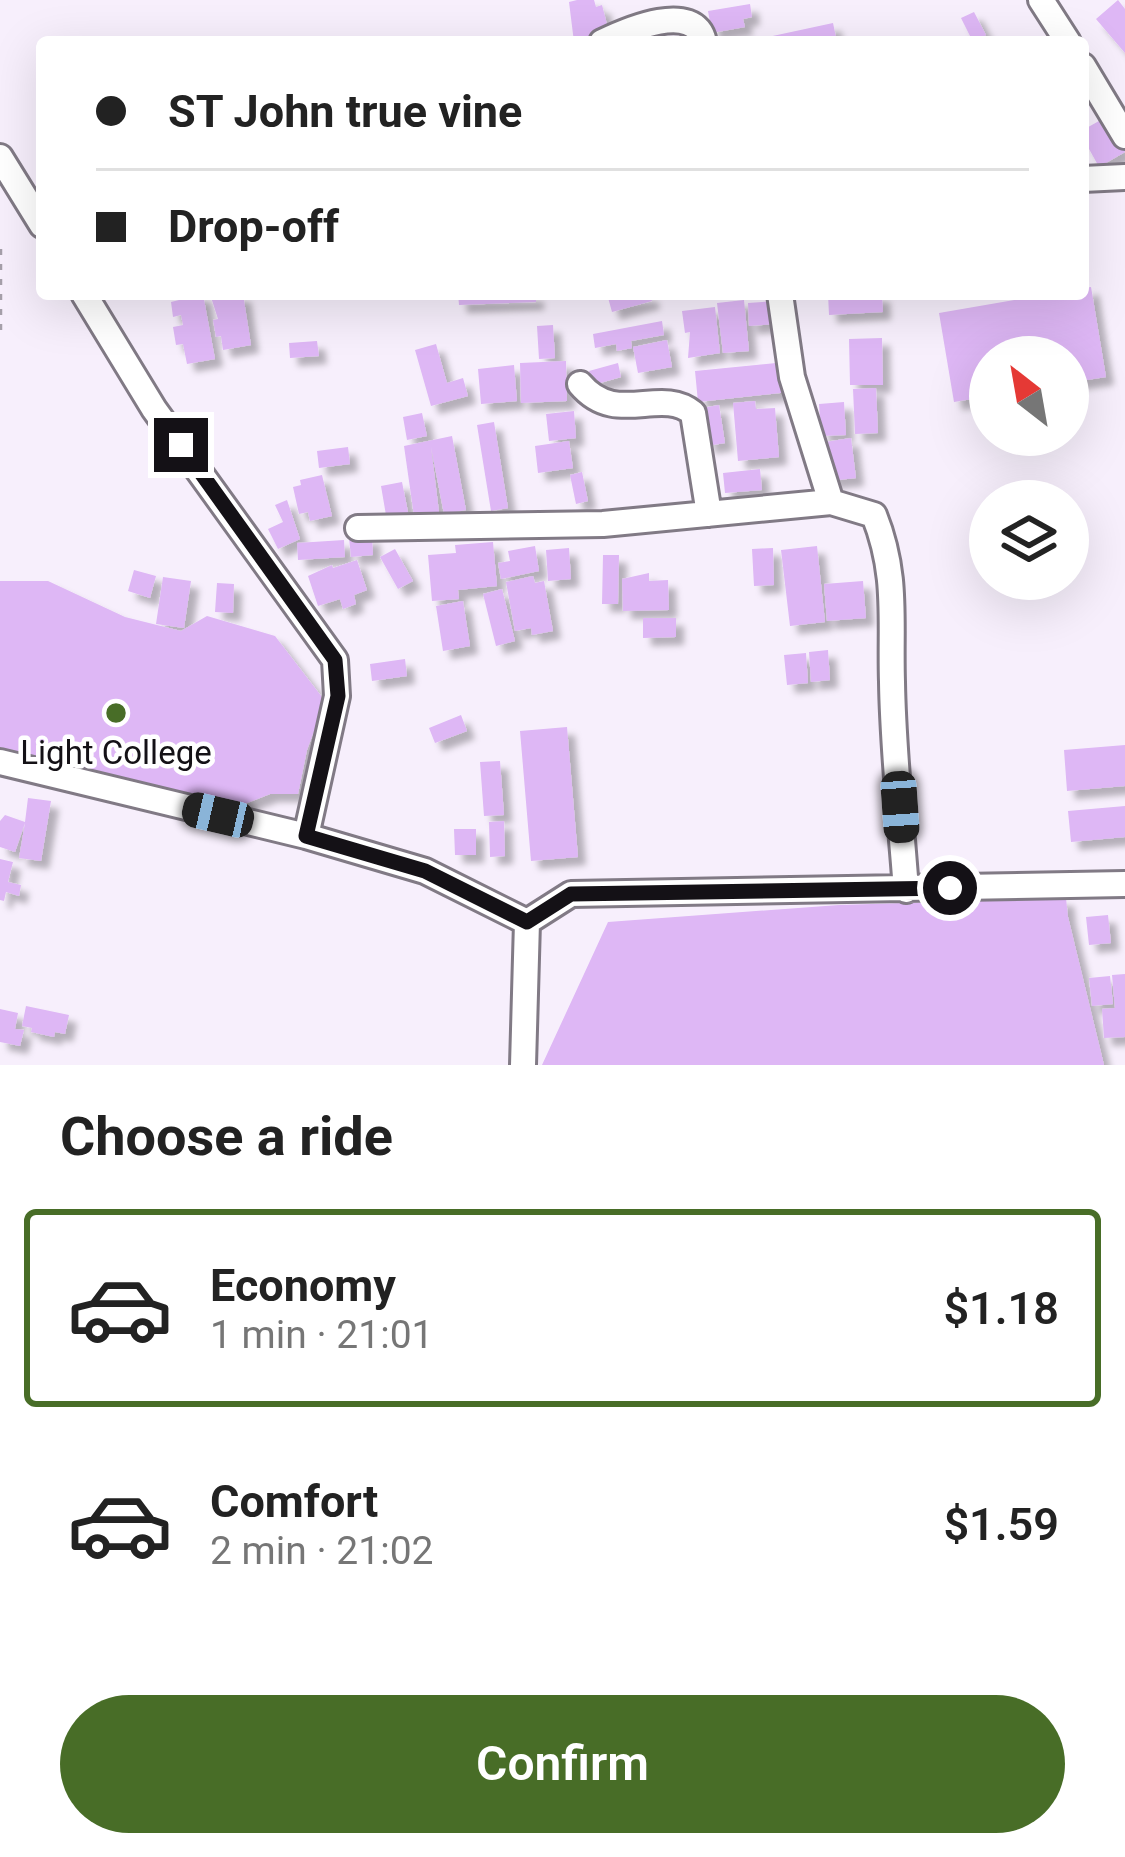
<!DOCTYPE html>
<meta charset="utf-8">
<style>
:root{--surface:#fff;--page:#f6f6f6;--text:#222;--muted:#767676;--line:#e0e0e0;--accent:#486d27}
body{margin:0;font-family:Roboto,sans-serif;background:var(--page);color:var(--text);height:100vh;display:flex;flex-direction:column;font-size:45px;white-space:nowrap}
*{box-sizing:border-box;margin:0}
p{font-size:39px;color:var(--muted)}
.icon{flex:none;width:66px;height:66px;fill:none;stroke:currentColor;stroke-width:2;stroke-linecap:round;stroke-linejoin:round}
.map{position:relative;height:1065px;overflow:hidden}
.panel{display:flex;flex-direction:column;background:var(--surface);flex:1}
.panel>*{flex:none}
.hud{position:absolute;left:36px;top:36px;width:1053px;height:264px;border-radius:12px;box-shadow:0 12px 48px #0002;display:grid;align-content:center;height:264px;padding:0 60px;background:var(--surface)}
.needle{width:78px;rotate:329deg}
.fabs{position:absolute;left:969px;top:336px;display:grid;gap:24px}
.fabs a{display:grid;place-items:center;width:120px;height:120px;border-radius:50%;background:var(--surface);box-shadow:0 12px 48px #0002;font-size:60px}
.end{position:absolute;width:54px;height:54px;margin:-27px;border:15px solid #141116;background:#fff;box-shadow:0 0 0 6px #fff}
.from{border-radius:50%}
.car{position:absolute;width:36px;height:72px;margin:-36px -18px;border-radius:15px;box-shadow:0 0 9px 3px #0007;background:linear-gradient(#222 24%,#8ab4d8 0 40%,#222 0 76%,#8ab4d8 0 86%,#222 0)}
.hud b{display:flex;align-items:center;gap:42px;height:114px;font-size:45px}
.hud b+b{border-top:3px solid var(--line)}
.hud i{width:30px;height:30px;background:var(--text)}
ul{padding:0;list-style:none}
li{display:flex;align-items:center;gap:36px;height:198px;margin:0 24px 18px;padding:0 36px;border:6px solid transparent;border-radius:12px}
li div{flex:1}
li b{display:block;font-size:45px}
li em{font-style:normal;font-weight:600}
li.selected{border-color:var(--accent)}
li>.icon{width:108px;height:108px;stroke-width:1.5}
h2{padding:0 60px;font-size:54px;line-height:144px}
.cta{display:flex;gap:24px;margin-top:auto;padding:24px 60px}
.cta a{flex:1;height:138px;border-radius:72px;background:var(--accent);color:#fff;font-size:48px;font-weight:600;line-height:138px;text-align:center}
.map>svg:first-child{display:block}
</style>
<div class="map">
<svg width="1125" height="1065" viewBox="0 0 1125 1065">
<defs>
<filter id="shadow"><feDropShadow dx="8" dy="8" stdDeviation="3" flood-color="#0004"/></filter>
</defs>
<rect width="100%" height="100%" fill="#f7effc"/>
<!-- building -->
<path fill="#deb7f5" filter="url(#shadow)" d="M577,0H594L596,7L602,5L610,36L574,42L569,2Z
M1118,0L1125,9V53L1096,19Z
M750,4L752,17L743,19L745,27L712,33L708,11Z
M974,12L986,35L973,42L961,18Z
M833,23L837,42H754V40Z
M1106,117L1125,152L1099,167L1083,138V130Z
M1091,287L1106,377L1068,383V357H990V396L954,402L939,313L1049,294H1083V288Z
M178,294H203L215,359L187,364L183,344L176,345L173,327L183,325L181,315L173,317L171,302L179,300Z
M210,294H243L251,345L223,350L221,336L216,337L213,320L218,319Z
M458,294H536V302L459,305Z
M607,294H650L652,301L612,312Z
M828,294H882L883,312L829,315Z
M744,300L749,351L723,353L717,303Z
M775,301L776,324L749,326L748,303Z
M715,307L720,353L688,358L690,332L685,333L682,311Z
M662,321L664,335L631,341L632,348L617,351L616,344L595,348L593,334Z
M553,325L555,358L539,359L537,326Z
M882,338L883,385H850L849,339Z
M667,340L672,367L638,373L633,347Z
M317,341L319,356L290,358L289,343Z
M436,344L447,383L463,378L468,396L431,406L415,350Z
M566,361L567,401L521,403L520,363Z
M786,362L789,392L698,402L695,371Z
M618,363L621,377L593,385L589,371Z
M514,365L517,401L481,404L478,369Z
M876,388L878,433L855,434L853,389Z
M755,401L756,409L775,408L779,457L738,461L733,403Z
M844,402L846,435L821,436L819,404Z
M719,405L725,443L707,446L702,408Z
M574,411L576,438L549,441L546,414Z
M422,413L427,436L407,440L403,417Z
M494,422L508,508L491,511L477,425Z
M452,436L466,510L444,514L431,447L439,512L414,516L404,446Z
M851,438L856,478L829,481L825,442Z
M569,441L573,468L538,473L535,446Z
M348,447L350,464L319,468L317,451Z
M760,469L762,490L725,493L723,473Z
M582,472L588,501L576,504L570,475Z
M322,475L332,516L310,521L308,512L299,514L293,487L301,485L300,480Z
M402,482L409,517L387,521L381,486Z
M287,500L300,539L278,549L268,529L283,522L275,505Z
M372,536L373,555L351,557L349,538Z
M344,540L345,557L298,560L297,543Z
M493,542L497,586L458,590L459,599L432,601L428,555L456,553L455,545Z
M535,546L539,571L501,579L498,563L510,561L508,551Z
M817,546L825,622L790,626L781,550Z
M569,548L571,579L548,581L546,550Z
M773,548L774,585L754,586L752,549Z
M395,549L413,581L398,589L380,557Z
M603,555H619L618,604H602Z
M357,560L367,590L354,595L356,604L343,609L340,599L318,606L308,576L332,565L333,568Z
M134,570L156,576L150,598L128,591Z
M649,573V581L668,580L669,610L623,611L622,579Z
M533,576L535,583L544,581L553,631L532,635L531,628L515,631L506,582Z
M163,577L191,581L184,628L156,624Z
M0,581H48L125,617L181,631L207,616L275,636L325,701L307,750L298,794H270L232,809L57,772L0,747Z
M863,581L866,618L827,621L824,584Z
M217,583L234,584L233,613L215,612Z
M502,589L515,641L496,646L483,594Z
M463,601L470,646L443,651L436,606Z
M643,618H676V637L643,638Z
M828,650L830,680L811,682L809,652Z
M806,653L808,683L787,685L784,655Z
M405,659L407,676L372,681L370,664Z
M461,715L467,731L435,743L429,728Z
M567,727L578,857L531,861L520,731Z
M1125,745V786L1067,791L1064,750Z
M500,761L504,815L484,816L480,762Z
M28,798L51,801L41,861L19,858L25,823L15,852L0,847V821L5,815L25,822Z
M1125,806V837L1071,842L1068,811Z
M504,821L505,856L490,857L489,822Z
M454,829H476V855H455Z
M0,859L13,862L8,882L21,885L19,896L6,892L4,901L0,900Z
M1066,898L1068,917L1104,1065H542L608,922L839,905Z
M1108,915L1111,943L1089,945L1086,917Z
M1125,974V1037L1104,1038L1102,1009L1115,1008L1112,975Z
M1110,976L1113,1004L1092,1006L1089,978Z
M26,1006L69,1015L65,1034L55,1032L54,1037L31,1032L32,1028L22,1026Z
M0,1009L18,1013L15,1029L24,1030L20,1046L0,1042Z"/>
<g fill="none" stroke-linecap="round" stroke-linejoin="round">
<!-- minor casing -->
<g stroke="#817a85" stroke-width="30">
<path id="minor" d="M1041,0L1068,42
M602,42C627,30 695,0 704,42
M1083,66L1125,136
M0,157L42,225
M1083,179L1125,177
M84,294L154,409L335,660L337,696L306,836
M780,294L792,377L831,502
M580,384C616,427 660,386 693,413L709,514
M358,528L603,524L831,502L874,515C898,575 890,620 892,682C893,751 901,821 906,890
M0,762L306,836L425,871L527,922L571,894L1125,884
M523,1065L527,922"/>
</g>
<!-- path -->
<path stroke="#a6a0aa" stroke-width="4.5" stroke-dasharray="6 9" stroke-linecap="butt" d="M0,249V330"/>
<!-- minor -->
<use href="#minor" stroke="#fff" stroke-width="24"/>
</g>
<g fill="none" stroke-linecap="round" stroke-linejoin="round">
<!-- route -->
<path stroke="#141116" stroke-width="15" d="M181,445L335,660L338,696L306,836L425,871L527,922L571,894L950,888"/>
</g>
<!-- markers -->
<circle fill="#486d27" stroke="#fff" stroke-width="4.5" cx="116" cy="713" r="12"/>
<g text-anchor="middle" stroke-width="9" stroke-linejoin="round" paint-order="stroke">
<!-- poi labels -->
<g font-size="33" fill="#141116" stroke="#fff">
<text x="116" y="764">Light College</text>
</g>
</g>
</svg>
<div class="fabs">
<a><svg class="needle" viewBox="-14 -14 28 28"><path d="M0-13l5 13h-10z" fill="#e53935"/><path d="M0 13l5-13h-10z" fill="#767676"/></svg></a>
<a><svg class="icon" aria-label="layers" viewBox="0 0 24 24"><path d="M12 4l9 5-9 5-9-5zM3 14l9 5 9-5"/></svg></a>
</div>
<i class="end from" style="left:950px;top:888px"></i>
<i class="end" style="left:181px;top:445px"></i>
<i class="car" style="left:900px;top:807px;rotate:176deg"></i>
<i class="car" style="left:218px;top:815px;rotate:283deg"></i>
<div class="hud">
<b><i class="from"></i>ST John true vine</b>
<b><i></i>Drop-off</b>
</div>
</div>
<section class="panel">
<h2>Choose a ride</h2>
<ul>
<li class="selected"><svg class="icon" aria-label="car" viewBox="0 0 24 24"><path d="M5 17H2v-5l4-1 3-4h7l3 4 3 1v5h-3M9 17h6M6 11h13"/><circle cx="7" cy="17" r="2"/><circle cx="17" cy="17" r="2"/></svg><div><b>Economy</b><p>1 min · 21:01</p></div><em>$1.18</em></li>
<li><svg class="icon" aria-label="car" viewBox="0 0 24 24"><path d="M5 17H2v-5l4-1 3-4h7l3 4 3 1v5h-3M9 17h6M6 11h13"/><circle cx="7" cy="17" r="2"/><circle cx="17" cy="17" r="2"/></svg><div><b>Comfort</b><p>2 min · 21:02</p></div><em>$1.59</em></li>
</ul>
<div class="cta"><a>Confirm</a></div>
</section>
